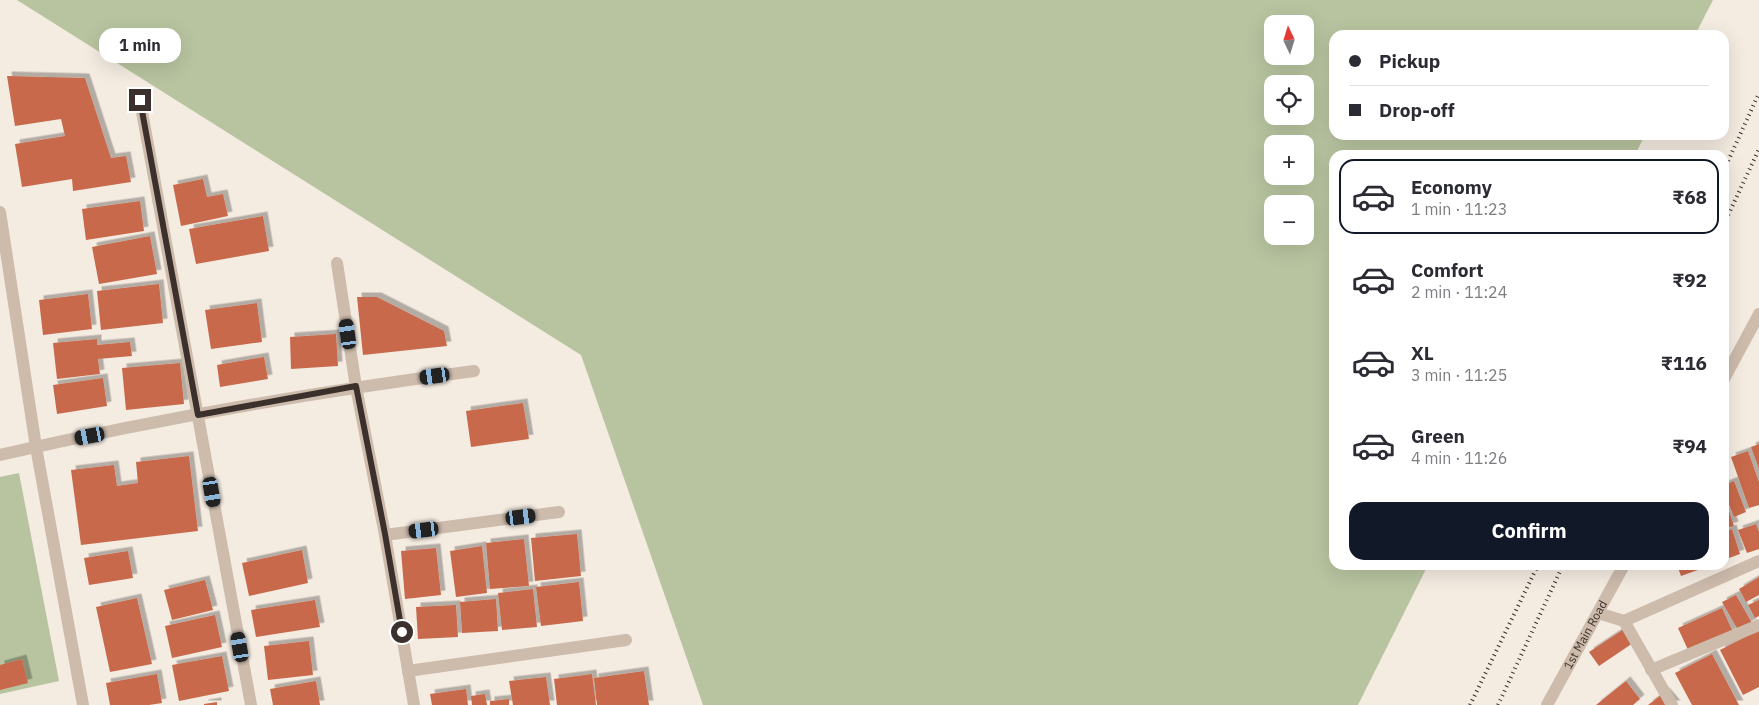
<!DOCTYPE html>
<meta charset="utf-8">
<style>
:root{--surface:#fff;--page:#f2f2f3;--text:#2b2b33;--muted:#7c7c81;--line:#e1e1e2;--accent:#111827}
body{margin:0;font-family:"IBM Plex Sans",sans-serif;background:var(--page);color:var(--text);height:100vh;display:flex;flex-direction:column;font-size:19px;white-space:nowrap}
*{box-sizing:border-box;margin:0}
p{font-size:16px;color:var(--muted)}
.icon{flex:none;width:28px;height:28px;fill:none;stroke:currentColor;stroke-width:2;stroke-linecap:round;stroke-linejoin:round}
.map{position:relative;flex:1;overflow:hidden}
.sheet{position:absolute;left:1329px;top:150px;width:400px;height:420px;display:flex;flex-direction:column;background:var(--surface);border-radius:15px;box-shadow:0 5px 20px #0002}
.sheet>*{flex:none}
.banner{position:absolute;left:1329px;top:30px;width:400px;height:110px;border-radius:15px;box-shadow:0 5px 20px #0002;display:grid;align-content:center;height:110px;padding:0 20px;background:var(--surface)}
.needle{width:32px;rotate:356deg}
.tools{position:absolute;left:1264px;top:15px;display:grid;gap:10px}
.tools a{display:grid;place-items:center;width:50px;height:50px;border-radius:10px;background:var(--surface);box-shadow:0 5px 20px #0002;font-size:25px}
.end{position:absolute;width:22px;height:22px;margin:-11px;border:6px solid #3b302b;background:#fff;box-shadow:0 0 0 2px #fff}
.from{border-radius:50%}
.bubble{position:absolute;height:35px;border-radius:15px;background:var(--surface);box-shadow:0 5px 20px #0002;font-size:16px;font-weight:700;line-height:35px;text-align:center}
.car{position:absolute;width:15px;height:30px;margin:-15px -8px;border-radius:6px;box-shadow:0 0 4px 1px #0007;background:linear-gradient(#222 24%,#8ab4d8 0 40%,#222 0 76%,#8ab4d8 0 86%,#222 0)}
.banner b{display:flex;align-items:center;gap:18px;height:48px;font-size:19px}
.banner b+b{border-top:1px solid var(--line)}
.banner i{width:12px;height:12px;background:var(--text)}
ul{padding:9px 0 0;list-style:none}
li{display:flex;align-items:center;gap:15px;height:75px;margin:0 10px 8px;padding:0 10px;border:2px solid transparent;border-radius:15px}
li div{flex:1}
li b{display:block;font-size:19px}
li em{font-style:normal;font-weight:700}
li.active{border-color:var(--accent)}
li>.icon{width:45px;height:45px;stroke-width:1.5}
.primary-button{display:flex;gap:10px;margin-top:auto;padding:10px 20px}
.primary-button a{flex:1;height:58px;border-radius:15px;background:var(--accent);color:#fff;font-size:20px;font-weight:700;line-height:58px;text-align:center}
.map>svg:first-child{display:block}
</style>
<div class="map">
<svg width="1759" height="705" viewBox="0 0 1759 705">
<defs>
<filter id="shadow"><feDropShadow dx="4.5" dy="-4.5" stdDeviation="0" flood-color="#0004"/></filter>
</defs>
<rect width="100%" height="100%" fill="#f4ebe1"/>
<!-- green -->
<path fill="#b8c4a0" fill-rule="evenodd" d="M17,0H1713L1695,35H1334V135H1645L1635,155H1334V565H1428L1358,705H703L581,355ZM1272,24H1305V56H1272ZM1272,84H1305V116H1272ZM1272,144H1305V176H1272ZM1272,204H1305V236H1272Z
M19,473L59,681L0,694V477Z"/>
<!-- building -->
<path fill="#c8694b" filter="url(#shadow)" d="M7,76L85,78L111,158L126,156L131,182L73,191L72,179L22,187L15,144L65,136L61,119L15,126Z
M203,179L207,197L223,194L228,216L181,226L173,185Z
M140,201L144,231L86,240L82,209Z
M263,216L269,251L196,264L189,229Z
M150,236L157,274L99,284L92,247Z
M159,284L163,323L101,330L97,291Z
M88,294L92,329L43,335L39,300Z
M357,297H377L444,331L447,346L363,355Z
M257,303L262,342L211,349L205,310Z
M336,334L338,366L291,369L290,337Z
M97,339V345L130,342L132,356L98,359L100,374L57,379L53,343Z
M264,357L268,379L220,387L217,365Z
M180,363L184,404L126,410L122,368Z
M103,378L107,406L57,414L53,385Z
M523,403L529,439L471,447L466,411Z
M1759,444V469L1751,447Z
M1748,451L1759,482V505L1749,508L1731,457Z
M189,456L198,531L81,545L71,470L114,465L117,486L138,483L136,462Z
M1734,481L1746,512L1734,517L1724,492V485Z
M1724,496L1734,526L1724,529Z
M1756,524L1759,532V549L1747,553L1738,530Z
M1732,529L1740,554L1729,558L1724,542V532Z
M577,534L581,576L535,581L531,538Z
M524,539L529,586L490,589L486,543Z
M482,546L487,593L456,597L450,551Z
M436,548L441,595L405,599L401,551Z
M302,550L308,583L249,596L242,563Z
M128,551L133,578L89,585L84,558Z
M1677,565H1712L1681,576Z
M1759,577V595L1746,602L1739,589Z
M205,580L213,610L172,620L164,590Z
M579,582L583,621L541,626L536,587Z
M533,589L537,627L502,630L498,593Z
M1736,595L1752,623L1738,630L1722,602Z
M137,598L152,664L110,672L96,607Z
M496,599L498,631L462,633L460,602Z
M315,600L320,627L256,637L251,610Z
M1759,600V616L1755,618L1748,605Z
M456,605L458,637L418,639L416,607Z
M1722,608L1733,632L1689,652L1678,628Z
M215,615L222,647L172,658L165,626Z
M1624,629L1633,643L1599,666L1589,652Z
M1759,630V687L1743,695L1720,650Z
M309,641L313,675L268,680L264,646Z
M1712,654L1739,705H1692L1675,673Z
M222,656L229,691L179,701L172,665Z
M22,659L28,683L0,690V665Z
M644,671L649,705H597L594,678Z
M157,674L162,703L149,705H110L106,683Z
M592,674L596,705H557L554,679Z
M546,677L550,705H513L509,681Z
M316,681L320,705H273L270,689Z
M1626,681L1640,699L1633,705H1596Z
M466,689L468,705H432L430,694Z
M1665,692L1676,705H1648Z
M485,694L487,705H472L471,696Z
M509,699V705H490V701Z
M217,702V705H204V704Z"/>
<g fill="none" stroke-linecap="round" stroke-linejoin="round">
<!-- minor -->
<g stroke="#cdbbac" stroke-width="12">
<path d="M140,101L251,705"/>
<path d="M0,212L36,447L83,705"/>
<path d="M337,263L356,387L385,535L414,705"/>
<path d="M1724,379L1759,314"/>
<path d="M0,455C156,419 315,392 474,371"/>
<path d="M385,535L559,512"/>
<path d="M1598,613L1624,621L1672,705"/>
<path d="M1624,621L1759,561"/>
<path d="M1651,670L1759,625"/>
<path d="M408,671L626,640"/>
<path id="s1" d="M1547,705L1624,565"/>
</g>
<!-- rail -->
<path stroke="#3b302b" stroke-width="4" stroke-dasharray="1 4" stroke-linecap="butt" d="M1724,170L1759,93
M1724,224L1759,149
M1470,705L1538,565
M1498,705L1563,565"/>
</g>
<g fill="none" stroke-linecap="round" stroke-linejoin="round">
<!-- route -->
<path stroke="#3b302b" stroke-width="6" d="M140,100L198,415L356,386L385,534L402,632"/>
</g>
<g text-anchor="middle" stroke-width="4" stroke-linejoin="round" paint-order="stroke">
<!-- street labels -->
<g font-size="12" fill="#3b302b" stroke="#fbf5ee">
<text dy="4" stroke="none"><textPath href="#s1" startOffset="80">1st Main Road</textPath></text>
</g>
</g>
</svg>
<div class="tools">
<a><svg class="needle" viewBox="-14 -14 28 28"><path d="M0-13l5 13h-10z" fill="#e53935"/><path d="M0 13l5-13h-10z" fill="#7c7c81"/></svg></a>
<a><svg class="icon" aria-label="locate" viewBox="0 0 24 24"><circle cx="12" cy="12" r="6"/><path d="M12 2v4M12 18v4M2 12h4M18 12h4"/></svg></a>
<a>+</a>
<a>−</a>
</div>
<i class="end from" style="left:402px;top:632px"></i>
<i class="end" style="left:140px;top:100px"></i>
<div class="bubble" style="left:99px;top:28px;width:82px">1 min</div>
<i class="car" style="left:348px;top:334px;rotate:352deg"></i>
<i class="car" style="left:435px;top:376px;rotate:262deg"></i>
<i class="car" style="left:90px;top:436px;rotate:259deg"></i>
<i class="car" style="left:212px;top:492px;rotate:170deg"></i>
<i class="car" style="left:521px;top:517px;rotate:83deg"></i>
<i class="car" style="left:424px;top:530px;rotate:263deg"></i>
<i class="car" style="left:240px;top:647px;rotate:350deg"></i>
<div class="banner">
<b><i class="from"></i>Pickup</b>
<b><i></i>Drop-off</b>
</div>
<section class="sheet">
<ul>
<li class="active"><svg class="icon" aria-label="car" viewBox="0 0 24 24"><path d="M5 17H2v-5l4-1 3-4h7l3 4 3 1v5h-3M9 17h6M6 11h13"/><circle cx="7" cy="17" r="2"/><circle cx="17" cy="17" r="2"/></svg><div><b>Economy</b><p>1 min · 11:23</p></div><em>₹68</em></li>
<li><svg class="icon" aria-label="car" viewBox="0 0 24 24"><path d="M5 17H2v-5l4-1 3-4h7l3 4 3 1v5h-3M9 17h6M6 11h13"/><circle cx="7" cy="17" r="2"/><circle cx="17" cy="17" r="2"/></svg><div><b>Comfort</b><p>2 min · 11:24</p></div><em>₹92</em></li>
<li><svg class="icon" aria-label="car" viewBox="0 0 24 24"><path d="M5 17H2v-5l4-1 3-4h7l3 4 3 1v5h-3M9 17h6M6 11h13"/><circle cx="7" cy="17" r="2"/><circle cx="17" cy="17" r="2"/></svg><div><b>XL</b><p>3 min · 11:25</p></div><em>₹116</em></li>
<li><svg class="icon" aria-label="car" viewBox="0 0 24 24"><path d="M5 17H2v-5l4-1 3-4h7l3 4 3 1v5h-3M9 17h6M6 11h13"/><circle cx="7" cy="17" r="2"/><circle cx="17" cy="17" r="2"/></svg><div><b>Green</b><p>4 min · 11:26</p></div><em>₹94</em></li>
</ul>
<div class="primary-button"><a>Confirm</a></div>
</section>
</div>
